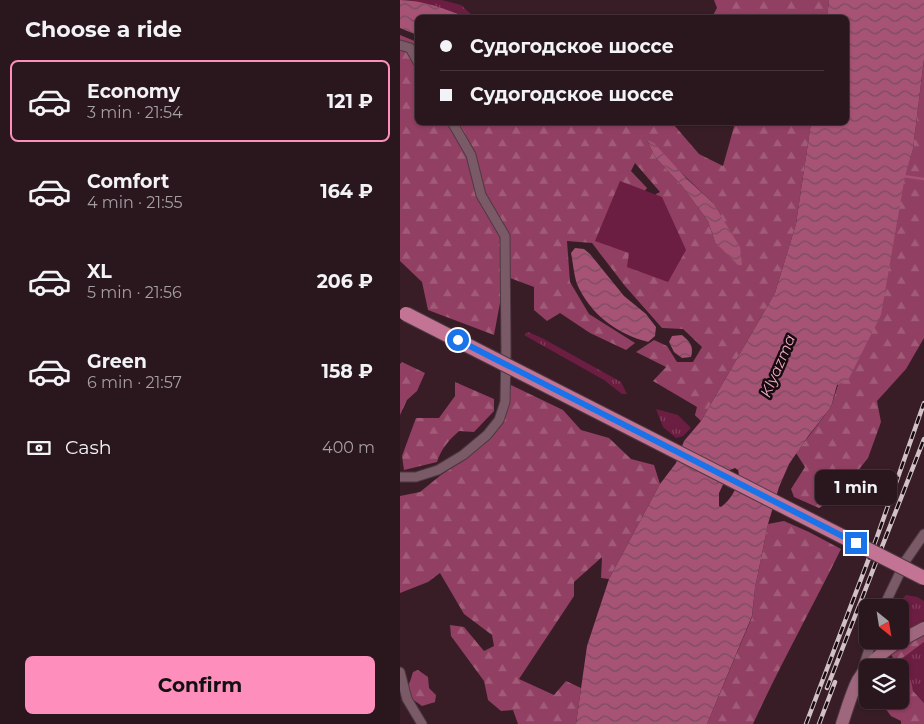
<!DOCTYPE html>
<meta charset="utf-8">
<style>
:root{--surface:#2a161d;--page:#321f26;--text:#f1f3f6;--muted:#a59fa4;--line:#46353b;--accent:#fe8ebb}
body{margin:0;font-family:Montserrat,sans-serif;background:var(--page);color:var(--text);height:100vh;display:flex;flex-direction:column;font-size:19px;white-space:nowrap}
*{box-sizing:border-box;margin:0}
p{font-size:16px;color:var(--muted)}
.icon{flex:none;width:28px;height:28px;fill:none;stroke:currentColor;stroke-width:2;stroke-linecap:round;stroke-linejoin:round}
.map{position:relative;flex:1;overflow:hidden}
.drawer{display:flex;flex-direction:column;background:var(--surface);width:400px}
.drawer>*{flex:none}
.hud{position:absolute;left:15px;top:15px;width:434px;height:110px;border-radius:8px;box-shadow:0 1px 4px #0004,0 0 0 1px var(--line);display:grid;align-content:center;height:110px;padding:0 25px;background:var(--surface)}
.needle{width:32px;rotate:150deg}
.controls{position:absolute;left:459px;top:599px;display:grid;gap:10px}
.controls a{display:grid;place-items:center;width:50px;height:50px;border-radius:8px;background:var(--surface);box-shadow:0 1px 4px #0004,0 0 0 1px var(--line);font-size:25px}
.end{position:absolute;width:22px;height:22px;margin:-11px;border:6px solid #1a73e8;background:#fff;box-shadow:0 0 0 2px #fff}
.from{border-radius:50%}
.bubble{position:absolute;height:35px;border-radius:8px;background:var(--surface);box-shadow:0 1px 4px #0004,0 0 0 1px var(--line);font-size:16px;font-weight:700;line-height:35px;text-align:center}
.hud b{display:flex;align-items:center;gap:18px;height:48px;font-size:19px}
.hud b+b{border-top:1px solid var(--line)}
.hud i{width:12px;height:12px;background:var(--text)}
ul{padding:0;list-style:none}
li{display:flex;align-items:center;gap:15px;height:82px;margin:0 10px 8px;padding:0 15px;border:2px solid transparent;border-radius:8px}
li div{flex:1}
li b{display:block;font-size:19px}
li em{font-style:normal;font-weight:700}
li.selected{border-color:var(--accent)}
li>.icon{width:45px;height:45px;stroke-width:1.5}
h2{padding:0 25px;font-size:22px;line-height:60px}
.pay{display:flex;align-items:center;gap:12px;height:55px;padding:0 25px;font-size:19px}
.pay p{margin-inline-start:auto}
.cta{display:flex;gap:10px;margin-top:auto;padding:10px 25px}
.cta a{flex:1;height:58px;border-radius:8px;background:var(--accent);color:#111;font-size:20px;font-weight:700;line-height:58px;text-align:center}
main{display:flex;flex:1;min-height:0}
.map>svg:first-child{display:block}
</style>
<main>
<section class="drawer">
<h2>Choose a ride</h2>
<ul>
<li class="selected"><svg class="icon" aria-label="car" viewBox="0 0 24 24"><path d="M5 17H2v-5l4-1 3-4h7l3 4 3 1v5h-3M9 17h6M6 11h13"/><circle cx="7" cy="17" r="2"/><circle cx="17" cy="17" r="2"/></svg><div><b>Economy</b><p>3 min · 21:54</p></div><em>121 ₽</em></li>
<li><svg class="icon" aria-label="car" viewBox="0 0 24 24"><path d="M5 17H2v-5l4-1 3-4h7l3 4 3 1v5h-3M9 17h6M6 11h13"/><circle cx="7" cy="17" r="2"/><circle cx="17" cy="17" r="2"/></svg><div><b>Comfort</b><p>4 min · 21:55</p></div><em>164 ₽</em></li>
<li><svg class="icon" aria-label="car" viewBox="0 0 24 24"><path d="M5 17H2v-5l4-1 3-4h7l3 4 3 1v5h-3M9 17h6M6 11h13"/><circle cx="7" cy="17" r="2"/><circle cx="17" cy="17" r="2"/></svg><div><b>XL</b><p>5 min · 21:56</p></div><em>206 ₽</em></li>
<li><svg class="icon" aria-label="car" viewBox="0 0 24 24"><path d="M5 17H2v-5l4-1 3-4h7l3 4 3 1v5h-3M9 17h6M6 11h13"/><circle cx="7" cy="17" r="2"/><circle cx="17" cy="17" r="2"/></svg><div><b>Green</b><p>6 min · 21:57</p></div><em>158 ₽</em></li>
</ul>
<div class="pay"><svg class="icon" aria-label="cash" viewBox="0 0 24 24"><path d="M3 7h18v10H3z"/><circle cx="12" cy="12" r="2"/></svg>Cash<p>400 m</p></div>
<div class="cta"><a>Confirm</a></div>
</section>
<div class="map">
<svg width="524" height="724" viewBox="0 0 524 724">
<defs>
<pattern id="grass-tufts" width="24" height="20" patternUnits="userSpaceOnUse" patternTransform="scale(1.25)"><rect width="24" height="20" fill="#6c1d42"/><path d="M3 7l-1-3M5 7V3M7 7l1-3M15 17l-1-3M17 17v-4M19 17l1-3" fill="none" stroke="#823e5e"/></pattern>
<pattern id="forest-firs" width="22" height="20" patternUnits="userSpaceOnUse" patternTransform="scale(1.25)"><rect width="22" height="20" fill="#913f62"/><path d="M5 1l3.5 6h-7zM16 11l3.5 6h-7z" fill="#a15b79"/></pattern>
<pattern id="water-waves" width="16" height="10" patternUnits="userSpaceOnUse" patternTransform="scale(1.25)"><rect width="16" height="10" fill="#a75376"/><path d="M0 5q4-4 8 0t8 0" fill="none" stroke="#7a4d60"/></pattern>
</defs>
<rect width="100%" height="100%" fill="#381d27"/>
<!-- grass -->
<path fill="url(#grass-tufts)" d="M9,0H42L61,5L74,17H66Z
M128,332L142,338L221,382L227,394H222L204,380L124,335Z
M256,409L278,415L291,428L283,436L276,438L263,427Z
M506,595L517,597L524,601V620L500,635V608H494Z
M524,642V703L513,691L508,674L494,660L504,657Z"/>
<!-- forest -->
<path fill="url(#forest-firs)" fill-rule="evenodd" d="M314,0H429L427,17H312L317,8Z
M0,35L17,42L18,122L268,123L274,125L299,154L323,166L335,123H411L396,224L375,293L301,421L295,415L297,407L253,381L266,367L236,352L254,340L267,346L277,362H293L302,347L283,329L262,328L225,286L192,243L167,241L170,282L189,314L235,343L226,350L190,333L160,313L147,321L134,310V287L105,276L94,335L28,310L22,282L0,261ZM247,140L313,203L315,242L308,221L282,186L255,157ZM235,163L260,192L256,194L251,205L244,192L247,188L231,171Z
M524,59V338L506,369L477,401L481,422L468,458L437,497L419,508L394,497L391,489L405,467L396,453L431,407L513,149Z
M2,362L25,373L17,391L7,400L0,415V364Z
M55,382L94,399V411L74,432L59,431C49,440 41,449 37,462L4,470L2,456L16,418H39L55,396Z
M111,385L163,410L181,430L209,438L231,459L254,465L260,484L209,579L201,578L202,557L174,582V596L119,679L154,695L166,681L181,688L176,724H118L113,710L101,711L88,700L84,681L51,636L50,625L64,627L84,651L94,646L92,635L64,614L40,573L28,582L0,593V496L20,492L41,475L66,459L90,439L103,423Z
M384,521L409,532L441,549C412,608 380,665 353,724H307L352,617L355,588L368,524Z
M524,630V642L504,657L495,661L505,667L511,681L513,691L524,703V724H501V721L491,716L485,708L489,703V700H500V668L492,667L494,660L489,650Z
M18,670L28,677L29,688L36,695L35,702L22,706L12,699L7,691L13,672Z"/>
<!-- garden -->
<path fill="#6c1d42" d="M220,181L262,197L286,250L268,282L227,267L229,253L195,241Z"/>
<!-- water -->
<path fill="url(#water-waves)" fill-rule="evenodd" d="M0,0C22,0 45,9 66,17L18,18L17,35L0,28Z
M429,0H524V59L513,149L505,176L481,315L448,380L437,385L431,407L409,435L389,464L379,487L368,524L355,588L352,616L307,724H176L187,646L209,579L260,484L276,463L284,441L301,421L375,293L396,224L411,123L446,122V18L427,17ZM335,468L338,470C342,482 331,500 321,507L319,506V493L330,470Z
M247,140L254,143L286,178L313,203L340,247L342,265H338L315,242L308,221L282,186L255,157Z
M175,248L184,249L190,254L224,296L246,314L256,327L255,336L248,342C217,334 190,314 177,284C174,275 173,263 171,253Z
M282,335C290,342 294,346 291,357L282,358L274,352L269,342L272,336Z"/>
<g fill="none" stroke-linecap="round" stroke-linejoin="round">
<!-- stream -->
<path stroke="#a75376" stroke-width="2.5" d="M503,176L524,179"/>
</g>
<!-- building -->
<path fill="#eb90b3" d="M468,682V700H482L476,708L460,696Z"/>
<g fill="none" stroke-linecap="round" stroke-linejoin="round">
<!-- street casing -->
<g stroke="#4f3942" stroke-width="11">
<path id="street" d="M0,45L10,48L18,62
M0,477H16L38,470L63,455L87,435L99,420L105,402L106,353L105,236L81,195L71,155L52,122
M483,608L506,560L524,534
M482,640L483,642L490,645L496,642
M462,671L472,640
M0,672L7,699L22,724"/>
</g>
<!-- secondary casing -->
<g stroke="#4f3942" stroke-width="14">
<path id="secondary" d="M442,724C447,709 451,694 458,680C473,655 499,641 524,628"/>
</g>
<!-- street -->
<use href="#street" stroke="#7a5a66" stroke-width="9"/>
<!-- secondary -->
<use href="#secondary" stroke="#9f677d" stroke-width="12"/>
<!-- rail casing -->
<g stroke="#d1c0c6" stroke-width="4.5">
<path id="rail" d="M427,688L524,439
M406,724L477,537L524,403
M419,724L435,682"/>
</g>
<!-- rail -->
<use href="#rail" stroke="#170b10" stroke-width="2.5" stroke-dasharray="8" stroke-linecap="butt"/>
<!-- primary-bridge casing -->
<g stroke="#4f3942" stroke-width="16" stroke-linecap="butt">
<path id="primary-bridge" d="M6,314L524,578"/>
</g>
<!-- primary-bridge -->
<use href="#primary-bridge" stroke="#c37494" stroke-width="14"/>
</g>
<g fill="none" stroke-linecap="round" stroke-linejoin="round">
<!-- route -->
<path stroke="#1a73e8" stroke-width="6" d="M58,340L456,543"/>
</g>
<g text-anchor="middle" stroke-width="5" stroke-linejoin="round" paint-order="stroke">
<!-- water labels -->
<g font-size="15" font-style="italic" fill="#f4adc7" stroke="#170b10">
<text transform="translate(378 366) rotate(-67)" y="5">Klyazma</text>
</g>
</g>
</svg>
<div class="controls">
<a><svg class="needle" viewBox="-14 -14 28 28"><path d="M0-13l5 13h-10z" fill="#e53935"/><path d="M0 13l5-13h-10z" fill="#a59fa4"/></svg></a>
<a><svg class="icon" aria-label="layers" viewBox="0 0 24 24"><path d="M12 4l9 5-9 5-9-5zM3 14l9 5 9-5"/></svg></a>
</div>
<i class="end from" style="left:58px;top:340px"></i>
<i class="end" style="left:456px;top:543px"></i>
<div class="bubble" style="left:415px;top:470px;width:82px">1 min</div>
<div class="hud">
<b><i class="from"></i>Судогодское шоссе</b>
<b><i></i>Судогодское шоссе</b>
</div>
</div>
</main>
